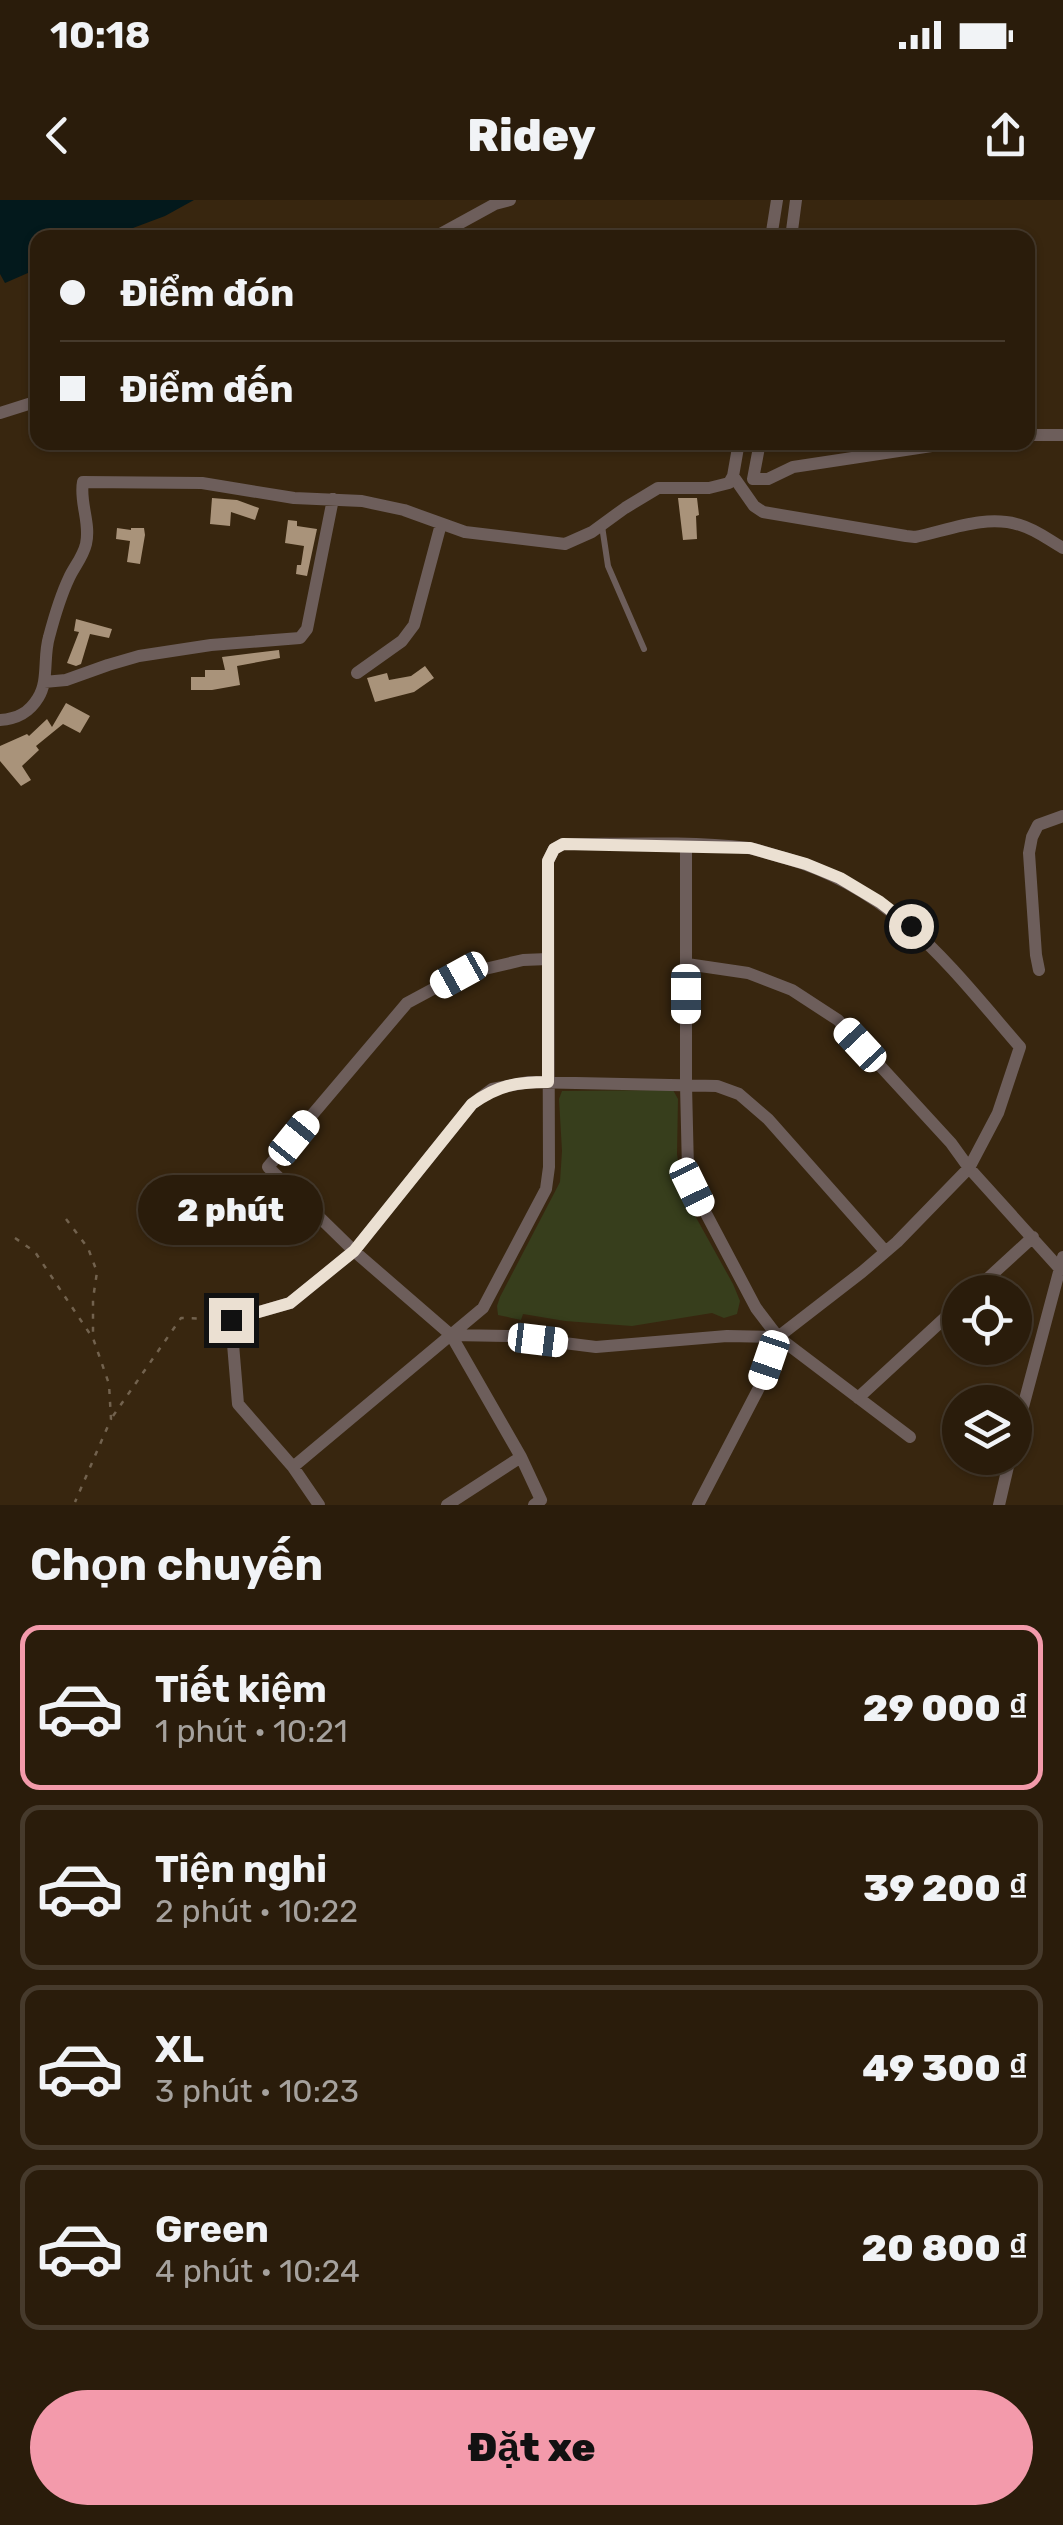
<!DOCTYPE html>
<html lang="vi">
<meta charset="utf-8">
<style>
:root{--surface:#2a1c0b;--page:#362919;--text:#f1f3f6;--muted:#a5a19d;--line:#463a2c;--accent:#f39aab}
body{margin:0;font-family:Rubik,sans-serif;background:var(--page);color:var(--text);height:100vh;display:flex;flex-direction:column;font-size:38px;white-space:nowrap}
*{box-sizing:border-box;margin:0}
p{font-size:32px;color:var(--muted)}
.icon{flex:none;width:55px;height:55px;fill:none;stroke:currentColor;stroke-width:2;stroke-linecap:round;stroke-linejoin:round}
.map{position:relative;height:1305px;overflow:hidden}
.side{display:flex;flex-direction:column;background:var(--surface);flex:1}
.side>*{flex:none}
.banner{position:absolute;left:30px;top:30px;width:1005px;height:220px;border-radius:20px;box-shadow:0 2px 8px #0004,0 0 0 2px var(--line);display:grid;align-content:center;height:220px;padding:0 30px;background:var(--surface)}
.buttons{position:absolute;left:942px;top:1075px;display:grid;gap:20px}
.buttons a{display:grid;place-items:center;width:90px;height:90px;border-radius:50%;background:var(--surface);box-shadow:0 2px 8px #0004,0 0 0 2px var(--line);font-size:50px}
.end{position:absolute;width:45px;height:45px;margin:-22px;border:12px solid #ebe0d2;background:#111;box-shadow:0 0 0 5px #111}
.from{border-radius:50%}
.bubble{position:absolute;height:70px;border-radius:35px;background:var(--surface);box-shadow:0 2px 8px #0004,0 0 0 2px var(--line);font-size:32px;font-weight:800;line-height:70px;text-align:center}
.car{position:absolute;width:30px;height:60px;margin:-30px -15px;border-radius:12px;box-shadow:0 0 8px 2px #0007;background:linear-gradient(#fff 24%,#345 0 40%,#fff 0 76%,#345 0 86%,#fff 0)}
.banner b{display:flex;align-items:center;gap:35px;height:95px;font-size:38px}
.banner b+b{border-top:2px solid var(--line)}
.banner i{width:25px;height:25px;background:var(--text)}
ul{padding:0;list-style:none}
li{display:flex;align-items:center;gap:30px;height:165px;margin:0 20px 15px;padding:0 10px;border:5px solid var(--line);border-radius:20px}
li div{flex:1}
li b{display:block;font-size:38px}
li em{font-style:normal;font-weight:800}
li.selected{border-color:var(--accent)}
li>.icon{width:90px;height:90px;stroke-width:1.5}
h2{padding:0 30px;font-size:45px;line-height:120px}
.cta{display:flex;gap:20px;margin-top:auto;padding:20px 30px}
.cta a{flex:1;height:115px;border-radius:60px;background:var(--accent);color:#111;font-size:40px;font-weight:800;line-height:115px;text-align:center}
.status{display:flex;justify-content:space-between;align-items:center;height:70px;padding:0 50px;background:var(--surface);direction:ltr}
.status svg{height:28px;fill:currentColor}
header{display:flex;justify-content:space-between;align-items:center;height:130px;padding:0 30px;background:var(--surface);font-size:45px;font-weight:800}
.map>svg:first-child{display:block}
</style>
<div class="status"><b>10:18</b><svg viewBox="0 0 49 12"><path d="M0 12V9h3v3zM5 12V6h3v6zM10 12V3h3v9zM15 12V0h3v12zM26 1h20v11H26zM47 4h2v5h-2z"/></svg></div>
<header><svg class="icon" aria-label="back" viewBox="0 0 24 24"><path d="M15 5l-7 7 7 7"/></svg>Ridey<svg class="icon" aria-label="share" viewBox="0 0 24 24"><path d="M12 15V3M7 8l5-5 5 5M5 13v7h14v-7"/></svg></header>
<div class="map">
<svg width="1063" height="1305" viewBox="0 0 1063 1305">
<rect width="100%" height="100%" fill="#38260f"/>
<!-- green -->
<path fill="#373e1c" d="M673,890L678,899L677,954L683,994L733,1084L740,1101L737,1114L724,1118L712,1113L632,1126L565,1121L523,1114L521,1120L498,1115L497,1106L500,1097L560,982L562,951L559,899L562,891Z"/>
<!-- water -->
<path fill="#03191c" d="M0,0H194L165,16L109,37L38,38L37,69L5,83L0,74Z"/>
<!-- building -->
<path fill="#a9937a" d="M212,298L237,300L259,308L255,320L231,312L230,326L210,324Z
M678,298H697L699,315L696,316L697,339L683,340Z
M288,320L297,321V326L317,329L307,376L296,374L297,365H301L304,346L285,343Z
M117,328L131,330V328H144L145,335L140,364L127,362L130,341L116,339Z
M76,419L112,429L109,438L90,434L81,464L76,466L67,463L79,432L74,431Z
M279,450L280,458L237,466L240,485L212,490H191V477H205V470H225L222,457Z
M425,466L434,478L414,492L375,502L367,478L387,473L389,480L411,476Z
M66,503L90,516L80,533L63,524L36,546L39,550L22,566L31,580L21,586L0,561V546L27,534L29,536L47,519L52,527Z"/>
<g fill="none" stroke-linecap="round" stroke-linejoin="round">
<!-- path -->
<path stroke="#72624e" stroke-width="2.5" stroke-dasharray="5 8" stroke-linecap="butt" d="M66,1019L88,1048L97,1072L93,1099V1138L109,1184L111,1219L75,1302
M15,1038L35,1052L92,1137
M113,1216L181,1118L220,1119"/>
<!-- lane -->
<path stroke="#6d5e5b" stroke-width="6" d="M602,326L608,366L644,449"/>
<!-- street -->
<path stroke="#6d5e5b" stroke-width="12" d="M433,38L495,4L510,0
M771,38L777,0
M791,38L796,0
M0,213L38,201
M1028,235H1063
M760,242L753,279H768L793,267L958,242
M733,276L754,306L763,312L906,336L915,337C949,330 986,314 1020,325C1035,329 1049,340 1063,348
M357,473L402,441L414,425L441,324
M44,482L66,480L108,465L139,456L211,445L300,438L307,429L333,299
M0,520C17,519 29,513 38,498C49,481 43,457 49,437C54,418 60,397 69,378C74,367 83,357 86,344C91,323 79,302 83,282L202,283L294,298L362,301L404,310L465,332L565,344L592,332L625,308L658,288H709L729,283L733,276L739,242
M686,646V885L688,970L692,987L756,1108L778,1137L910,1237
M548,759L523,760L459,775L407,803L268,967L354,1051L472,904L492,889L529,882L717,886L739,894L768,919L885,1051
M687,764L748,773L792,790L838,820L951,943L969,968L1061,1070
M1039,770L1036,755L1029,653L1032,637L1038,625L1063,616
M973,1092L1033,1037
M451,1135L508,1136L596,1147L727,1136L778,1137
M858,1198L960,1104
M1015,1237L1063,1057
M293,1267L483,1108L546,989L549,967L548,661L554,649L563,644C624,644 687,641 748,648C760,650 773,655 785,658C894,689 949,765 1020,847L998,913L969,968L897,1042L862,1072L778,1137L761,1184L698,1305
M319,1305L293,1267L238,1204L231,1120L290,1103L354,1051L451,1135L521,1257L541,1300L534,1305
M447,1305L521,1257
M999,1305L1010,1258"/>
</g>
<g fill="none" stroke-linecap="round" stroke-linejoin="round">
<!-- route -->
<path stroke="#ebe0d2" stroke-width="12" d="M231,1120L290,1103L354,1051L472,904C498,885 517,882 548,882V661L554,649L563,644L750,648L806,664L840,678L880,702L911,726"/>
</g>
</svg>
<div class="buttons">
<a><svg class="icon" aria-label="locate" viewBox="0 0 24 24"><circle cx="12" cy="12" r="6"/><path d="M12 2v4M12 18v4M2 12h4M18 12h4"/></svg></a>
<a><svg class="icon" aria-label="layers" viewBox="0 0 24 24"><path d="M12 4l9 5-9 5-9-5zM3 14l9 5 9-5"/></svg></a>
</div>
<i class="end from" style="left:911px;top:726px"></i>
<i class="end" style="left:231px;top:1120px"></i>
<div class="bubble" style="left:138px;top:975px;width:185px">2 phút</div>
<i class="car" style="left:459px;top:775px;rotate:241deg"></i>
<i class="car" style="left:686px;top:794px;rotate:180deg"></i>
<i class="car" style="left:860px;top:845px;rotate:317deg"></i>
<i class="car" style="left:294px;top:938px;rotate:39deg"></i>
<i class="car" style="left:692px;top:987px;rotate:154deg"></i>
<i class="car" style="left:538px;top:1140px;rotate:97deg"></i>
<i class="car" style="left:769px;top:1160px;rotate:199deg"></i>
<div class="banner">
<b><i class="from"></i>Điểm đón</b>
<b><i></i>Điểm đến</b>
</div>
</div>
<section class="side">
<h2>Chọn chuyến</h2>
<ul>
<li class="selected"><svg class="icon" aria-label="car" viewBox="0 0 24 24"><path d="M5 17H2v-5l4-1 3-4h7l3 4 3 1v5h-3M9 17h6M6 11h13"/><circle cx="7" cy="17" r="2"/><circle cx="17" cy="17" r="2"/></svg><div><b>Tiết kiệm</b><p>1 phút · 10:21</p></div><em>29 000 ₫</em></li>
<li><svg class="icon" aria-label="car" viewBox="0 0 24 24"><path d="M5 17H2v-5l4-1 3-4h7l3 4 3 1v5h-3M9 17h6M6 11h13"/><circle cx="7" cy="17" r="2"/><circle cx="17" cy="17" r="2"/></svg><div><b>Tiện nghi</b><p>2 phút · 10:22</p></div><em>39 200 ₫</em></li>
<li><svg class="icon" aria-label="car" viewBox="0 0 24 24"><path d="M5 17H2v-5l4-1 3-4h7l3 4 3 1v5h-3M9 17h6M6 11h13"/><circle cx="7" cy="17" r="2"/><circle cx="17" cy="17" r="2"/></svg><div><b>XL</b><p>3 phút · 10:23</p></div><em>49 300 ₫</em></li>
<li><svg class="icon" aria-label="car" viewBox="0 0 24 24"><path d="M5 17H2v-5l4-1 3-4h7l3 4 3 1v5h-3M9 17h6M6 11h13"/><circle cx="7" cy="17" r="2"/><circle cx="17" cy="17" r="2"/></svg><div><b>Green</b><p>4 phút · 10:24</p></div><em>20 800 ₫</em></li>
</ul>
<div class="cta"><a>Đặt xe</a></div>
</section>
